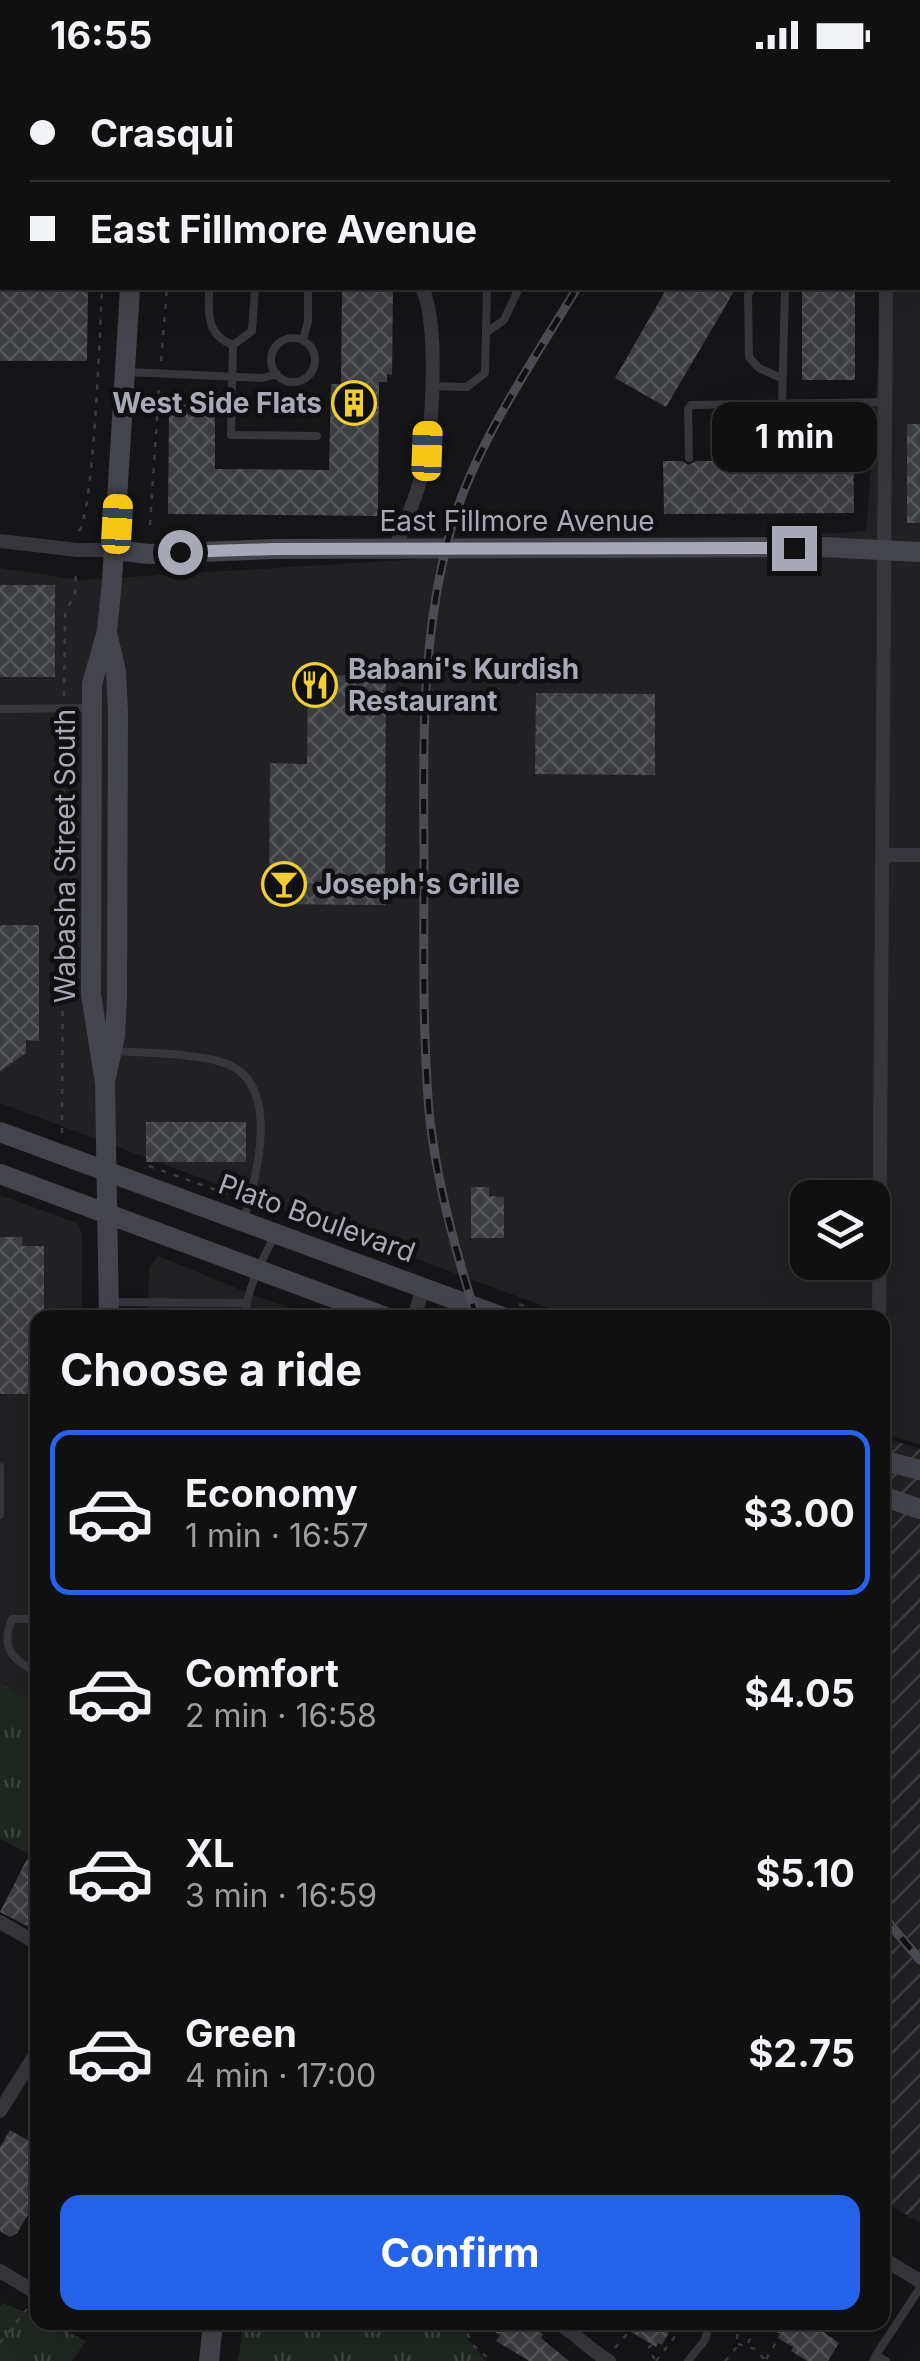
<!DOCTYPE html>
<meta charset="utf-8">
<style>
:root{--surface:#101011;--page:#1e1e1f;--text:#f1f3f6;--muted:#9c9d9f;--line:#303031;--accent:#2563eb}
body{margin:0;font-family:Inter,sans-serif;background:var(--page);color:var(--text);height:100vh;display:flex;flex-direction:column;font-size:38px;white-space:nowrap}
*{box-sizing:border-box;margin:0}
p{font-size:32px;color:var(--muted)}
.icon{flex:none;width:55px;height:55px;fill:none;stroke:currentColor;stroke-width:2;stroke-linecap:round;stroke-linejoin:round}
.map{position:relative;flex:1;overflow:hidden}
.drawer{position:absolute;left:30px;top:1240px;width:860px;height:1020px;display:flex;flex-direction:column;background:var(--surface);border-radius:20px;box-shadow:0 10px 40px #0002,0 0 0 2px var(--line)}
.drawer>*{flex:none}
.guide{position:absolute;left:0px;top:0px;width:920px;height:220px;box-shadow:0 10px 40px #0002,0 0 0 2px var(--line);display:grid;align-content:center;height:220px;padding:0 30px;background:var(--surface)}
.fabs{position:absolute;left:790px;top:1110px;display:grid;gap:20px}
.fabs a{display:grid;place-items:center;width:100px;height:100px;border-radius:20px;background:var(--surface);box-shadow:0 10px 40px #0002,0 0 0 2px var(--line);font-size:50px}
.end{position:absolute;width:45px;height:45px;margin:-22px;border:12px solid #a7a9b7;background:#111;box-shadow:0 0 0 5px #111}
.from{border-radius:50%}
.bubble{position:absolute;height:70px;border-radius:20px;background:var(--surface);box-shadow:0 10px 40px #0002,0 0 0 2px var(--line);font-size:32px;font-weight:700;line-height:70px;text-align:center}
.car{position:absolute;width:30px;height:60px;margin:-30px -15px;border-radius:12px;box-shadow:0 0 8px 2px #0007;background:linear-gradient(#f5c518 24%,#345 0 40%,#f5c518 0 76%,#345 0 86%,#f5c518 0)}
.guide b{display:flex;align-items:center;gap:35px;height:95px;font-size:38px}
.guide b+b{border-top:2px solid var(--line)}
.guide i{width:25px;height:25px;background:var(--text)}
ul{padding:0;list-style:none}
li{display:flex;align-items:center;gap:30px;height:165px;margin:0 20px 15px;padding:0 10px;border:5px solid transparent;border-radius:20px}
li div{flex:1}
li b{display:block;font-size:38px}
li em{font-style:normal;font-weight:700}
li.selected{border-color:var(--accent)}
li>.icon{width:90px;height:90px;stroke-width:1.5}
h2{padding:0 30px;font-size:45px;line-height:120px}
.action{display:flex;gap:20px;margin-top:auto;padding:20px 30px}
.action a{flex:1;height:115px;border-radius:20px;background:var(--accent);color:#fff;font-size:40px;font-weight:700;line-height:115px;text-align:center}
.status{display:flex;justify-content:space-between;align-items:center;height:70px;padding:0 50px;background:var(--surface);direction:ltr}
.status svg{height:28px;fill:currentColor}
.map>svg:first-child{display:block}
</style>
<div class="status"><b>16:55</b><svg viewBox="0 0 49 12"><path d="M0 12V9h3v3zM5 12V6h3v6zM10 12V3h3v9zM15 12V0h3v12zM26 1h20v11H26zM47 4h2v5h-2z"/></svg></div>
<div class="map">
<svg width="920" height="2291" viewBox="0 0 920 2291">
<defs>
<pattern id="industrial-furrows" width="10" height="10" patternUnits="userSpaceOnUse" patternTransform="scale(2.5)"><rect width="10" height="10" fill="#212124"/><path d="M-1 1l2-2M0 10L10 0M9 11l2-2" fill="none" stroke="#3e3e42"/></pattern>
<pattern id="park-tufts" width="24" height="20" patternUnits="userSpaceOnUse" patternTransform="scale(2.5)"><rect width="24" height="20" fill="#1f2721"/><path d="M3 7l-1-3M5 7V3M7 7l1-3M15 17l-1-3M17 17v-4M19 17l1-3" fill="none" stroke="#3d443f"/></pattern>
<pattern id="building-cross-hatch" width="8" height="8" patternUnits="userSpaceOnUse" patternTransform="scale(2.5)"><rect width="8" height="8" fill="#3c3d41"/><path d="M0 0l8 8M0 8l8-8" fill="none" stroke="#55565a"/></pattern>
</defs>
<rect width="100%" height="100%" fill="#151517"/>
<!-- built -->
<path fill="#212124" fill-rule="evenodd" d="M899,0H920V1375L883,1363L882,1248L572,1247L0,1033V498L80,510L866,461L884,218H918V2ZM808,1128H872V1192H808Z
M0,1125L77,1153L82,1164V1247L38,1248L37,1637L0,1614Z
M158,1186L261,1228L317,1247L148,1248L149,1197Z"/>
<!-- industrial -->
<path fill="url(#industrial-furrows)" d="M883,1367L920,1379V2153L883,2131Z"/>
<!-- park -->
<path fill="url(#park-tufts)" d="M0,1613L37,1635V1789L0,1768Z
M3,2233L37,2247L38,2252L50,2253L86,2271L72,2291H0V2236Z
M244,2252L461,2253L467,2268L486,2291H238Z"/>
<!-- building -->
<path fill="url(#building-cross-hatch)" d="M0,218H88L87,291H0Z
M342,218L393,220L392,305L387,304V312H379L378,446L168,444L169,343H178V335H215V399L329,400L331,314H341Z
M667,218H736L666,337L615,308Z
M802,218H855V310H802Z
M907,354H920V453H907Z
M800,355H853L854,443L664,444L663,391H682L688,395L696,391H800Z
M0,515H55V607H0Z
M308,605L386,606L385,835L269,834L270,693L307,694Z
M536,623L655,624V705L535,704Z
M0,855H39V971L26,970V983L0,1001Z
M146,1052H246V1092H146Z
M471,1117H489V1126L504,1127V1168H471Z
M0,1167H23L22,1176H44V1248H38V1324H0Z
M27,1789L38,1796V1847L31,1858L0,1842Z
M10,2060L38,2076V2102L27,2119L32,2122L30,2127L34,2135L17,2163L10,2167L0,2161V2077Z
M479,2252H524L543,2264L541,2268L569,2291H529L496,2271L500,2265Z
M615,2252H675L662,2275L658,2273L656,2277Z
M761,2252H810L839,2273L828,2291H807L791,2281L793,2277L778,2268L780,2264Z"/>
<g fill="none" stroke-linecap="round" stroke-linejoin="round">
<!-- path -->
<path stroke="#3c3d43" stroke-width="2.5" stroke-dasharray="5 8" stroke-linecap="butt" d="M727,0L731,2
M199,2L200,0
M253,2L255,0
M823,2L824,0
M887,2V0
M0,30H2
M0,103H2
M0,116H2
M161,291L167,218
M150,455L159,319
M79,461C94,440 100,256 102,218
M64,626L65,543L75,524L76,499
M62,1063L64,649
M149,1096L236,1127
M519,1234L555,1248
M461,2252L474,2276L491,2291
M856,2252L862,2256
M0,2273L27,2239
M748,2273L759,2252
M738,2274L755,2279L766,2291
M652,2275L648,2278L655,2290
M615,2278L627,2264
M766,2289L779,2268
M656,2291L686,2252
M725,2291L736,2278L739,2252"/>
<!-- lane -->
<path stroke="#36363c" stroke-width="8" d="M209,218C209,244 205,264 233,275
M752,218L748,225L749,287L759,298L781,308
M487,262L504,250L519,218
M271 290a22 22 0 1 1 44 0a22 22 0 1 1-44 0Z
M303,270L308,251V218
M233,275L231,365L317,366
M233,275L252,261L255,218
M127,302L262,308L277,304
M433,316L467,317L485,303L487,218
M781,374L785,218
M689,388L688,339L691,335L885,332
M0,639L90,638
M112,981C143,983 199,983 227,994C282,1015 256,1109 244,1149
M110,1232L246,1233
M245,1248C247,1218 261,1192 274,1167
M0,1397V1445
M38,1549H12C0,1578 12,1590 38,1603
M876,2285L920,2218
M688,2291L705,2270L710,2252
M873,2291L876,2285L886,2291"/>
<!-- street -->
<path stroke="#36363c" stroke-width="14" d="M91,0L110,2
M0,471L78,480H115
M395,479C407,448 422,414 427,381C433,344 438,250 422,218
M884,785H920
M414,1248L423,1217
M879,1248L886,218
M0,1852L38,1874
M0,2041L38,1980
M882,2188L920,2211
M0,2201L38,2224
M557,2252C577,2265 590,2280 609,2291"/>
<!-- secondary -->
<path stroke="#44454c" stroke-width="20" d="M144,2L145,0
M175,2V0
M115,480L149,484L274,479L822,477L920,482
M106,1007L115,966L117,928L118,642L116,601L107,563
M0,1062L505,1248
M0,1104L388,1248
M109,1248L105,1013L91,924L92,614L107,561L112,511L130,218
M882,1390L920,1400
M882,1426L920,1439
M209,2291L213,2252"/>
<!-- rail casing -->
<g stroke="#4b4c53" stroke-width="9">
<path id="rail" d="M700,2L701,0
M477,1248C455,1181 436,1111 429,1041C422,955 424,869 424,783C423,672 421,560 453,452C478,370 533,291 577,218
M882,1845L920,1890"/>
</g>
<!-- rail -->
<use href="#rail" stroke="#101012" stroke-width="5" stroke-dasharray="15" stroke-linecap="butt"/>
</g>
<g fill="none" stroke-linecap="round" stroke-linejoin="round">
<!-- route -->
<path stroke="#a7a9b7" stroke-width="12" d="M180,482L274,479L794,478"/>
</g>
<!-- icons -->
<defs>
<g id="building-ring" transform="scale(2.25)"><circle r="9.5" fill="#101012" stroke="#f2ce32" stroke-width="1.5"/><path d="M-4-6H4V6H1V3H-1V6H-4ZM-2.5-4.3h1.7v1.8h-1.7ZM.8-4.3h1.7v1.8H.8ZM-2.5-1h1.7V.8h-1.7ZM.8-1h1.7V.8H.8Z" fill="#f2ce32"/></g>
<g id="restaurant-ring" transform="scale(2.25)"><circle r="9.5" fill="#101012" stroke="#f2ce32" stroke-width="1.5"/><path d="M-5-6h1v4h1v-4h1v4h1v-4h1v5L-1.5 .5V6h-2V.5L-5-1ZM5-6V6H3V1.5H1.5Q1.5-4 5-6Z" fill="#f2ce32"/></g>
<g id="bar-ring" transform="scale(2.25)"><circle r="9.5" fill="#101012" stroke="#f2ce32" stroke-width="1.5"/><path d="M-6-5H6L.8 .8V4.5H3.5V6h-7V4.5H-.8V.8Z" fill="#f2ce32"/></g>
</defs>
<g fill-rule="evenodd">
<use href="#building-ring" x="354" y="333"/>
<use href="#restaurant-ring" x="315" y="615"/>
<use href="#bar-ring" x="284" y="814"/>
</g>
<g text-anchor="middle" stroke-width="9" stroke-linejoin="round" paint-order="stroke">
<!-- poi labels -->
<g font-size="28" font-weight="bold" fill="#a7a9b7" stroke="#101012" text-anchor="start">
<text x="322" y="343" text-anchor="end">West Side Flats</text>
<text x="348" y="609">Babani's Kurdish<tspan x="348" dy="32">Restaurant</tspan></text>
<text x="316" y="824">Joseph's Grille</text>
</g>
<!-- street labels -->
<g font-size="28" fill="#a7a9b7" stroke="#101012">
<text x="517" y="461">East Fillmore Avenue</text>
<text transform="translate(65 786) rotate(-90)" y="10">Wabasha Street South</text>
<text transform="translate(317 1148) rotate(20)" y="10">Plato Boulevard</text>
</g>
</g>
</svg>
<div class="fabs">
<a><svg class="icon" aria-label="layers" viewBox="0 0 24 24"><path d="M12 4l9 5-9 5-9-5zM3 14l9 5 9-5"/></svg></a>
</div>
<i class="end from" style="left:180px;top:482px"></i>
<i class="end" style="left:794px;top:478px"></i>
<div class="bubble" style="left:712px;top:332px;width:165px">1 min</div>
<i class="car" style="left:427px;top:381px;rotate:2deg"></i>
<i class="car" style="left:117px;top:454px;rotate:3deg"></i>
<div class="guide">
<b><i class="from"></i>Crasqui</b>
<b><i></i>East Fillmore Avenue</b>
</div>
<section class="drawer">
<h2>Choose a ride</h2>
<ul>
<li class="selected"><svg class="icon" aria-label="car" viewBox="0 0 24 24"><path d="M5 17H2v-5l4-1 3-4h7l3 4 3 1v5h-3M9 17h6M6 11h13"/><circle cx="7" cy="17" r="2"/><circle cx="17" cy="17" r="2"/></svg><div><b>Economy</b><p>1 min · 16:57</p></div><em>$3.00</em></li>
<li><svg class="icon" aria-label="car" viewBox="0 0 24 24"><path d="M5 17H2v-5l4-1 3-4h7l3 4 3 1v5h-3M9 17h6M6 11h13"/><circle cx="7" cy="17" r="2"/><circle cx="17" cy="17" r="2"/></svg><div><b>Comfort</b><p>2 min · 16:58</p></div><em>$4.05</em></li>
<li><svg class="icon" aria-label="car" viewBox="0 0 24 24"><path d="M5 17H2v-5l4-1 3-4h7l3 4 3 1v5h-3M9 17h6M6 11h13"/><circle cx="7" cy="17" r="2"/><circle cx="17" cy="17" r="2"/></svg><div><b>XL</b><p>3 min · 16:59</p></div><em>$5.10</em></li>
<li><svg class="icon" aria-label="car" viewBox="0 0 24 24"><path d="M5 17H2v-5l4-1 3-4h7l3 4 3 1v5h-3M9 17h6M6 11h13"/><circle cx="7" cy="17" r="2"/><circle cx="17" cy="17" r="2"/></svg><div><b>Green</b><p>4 min · 17:00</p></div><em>$2.75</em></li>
</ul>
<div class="action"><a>Confirm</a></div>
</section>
</div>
